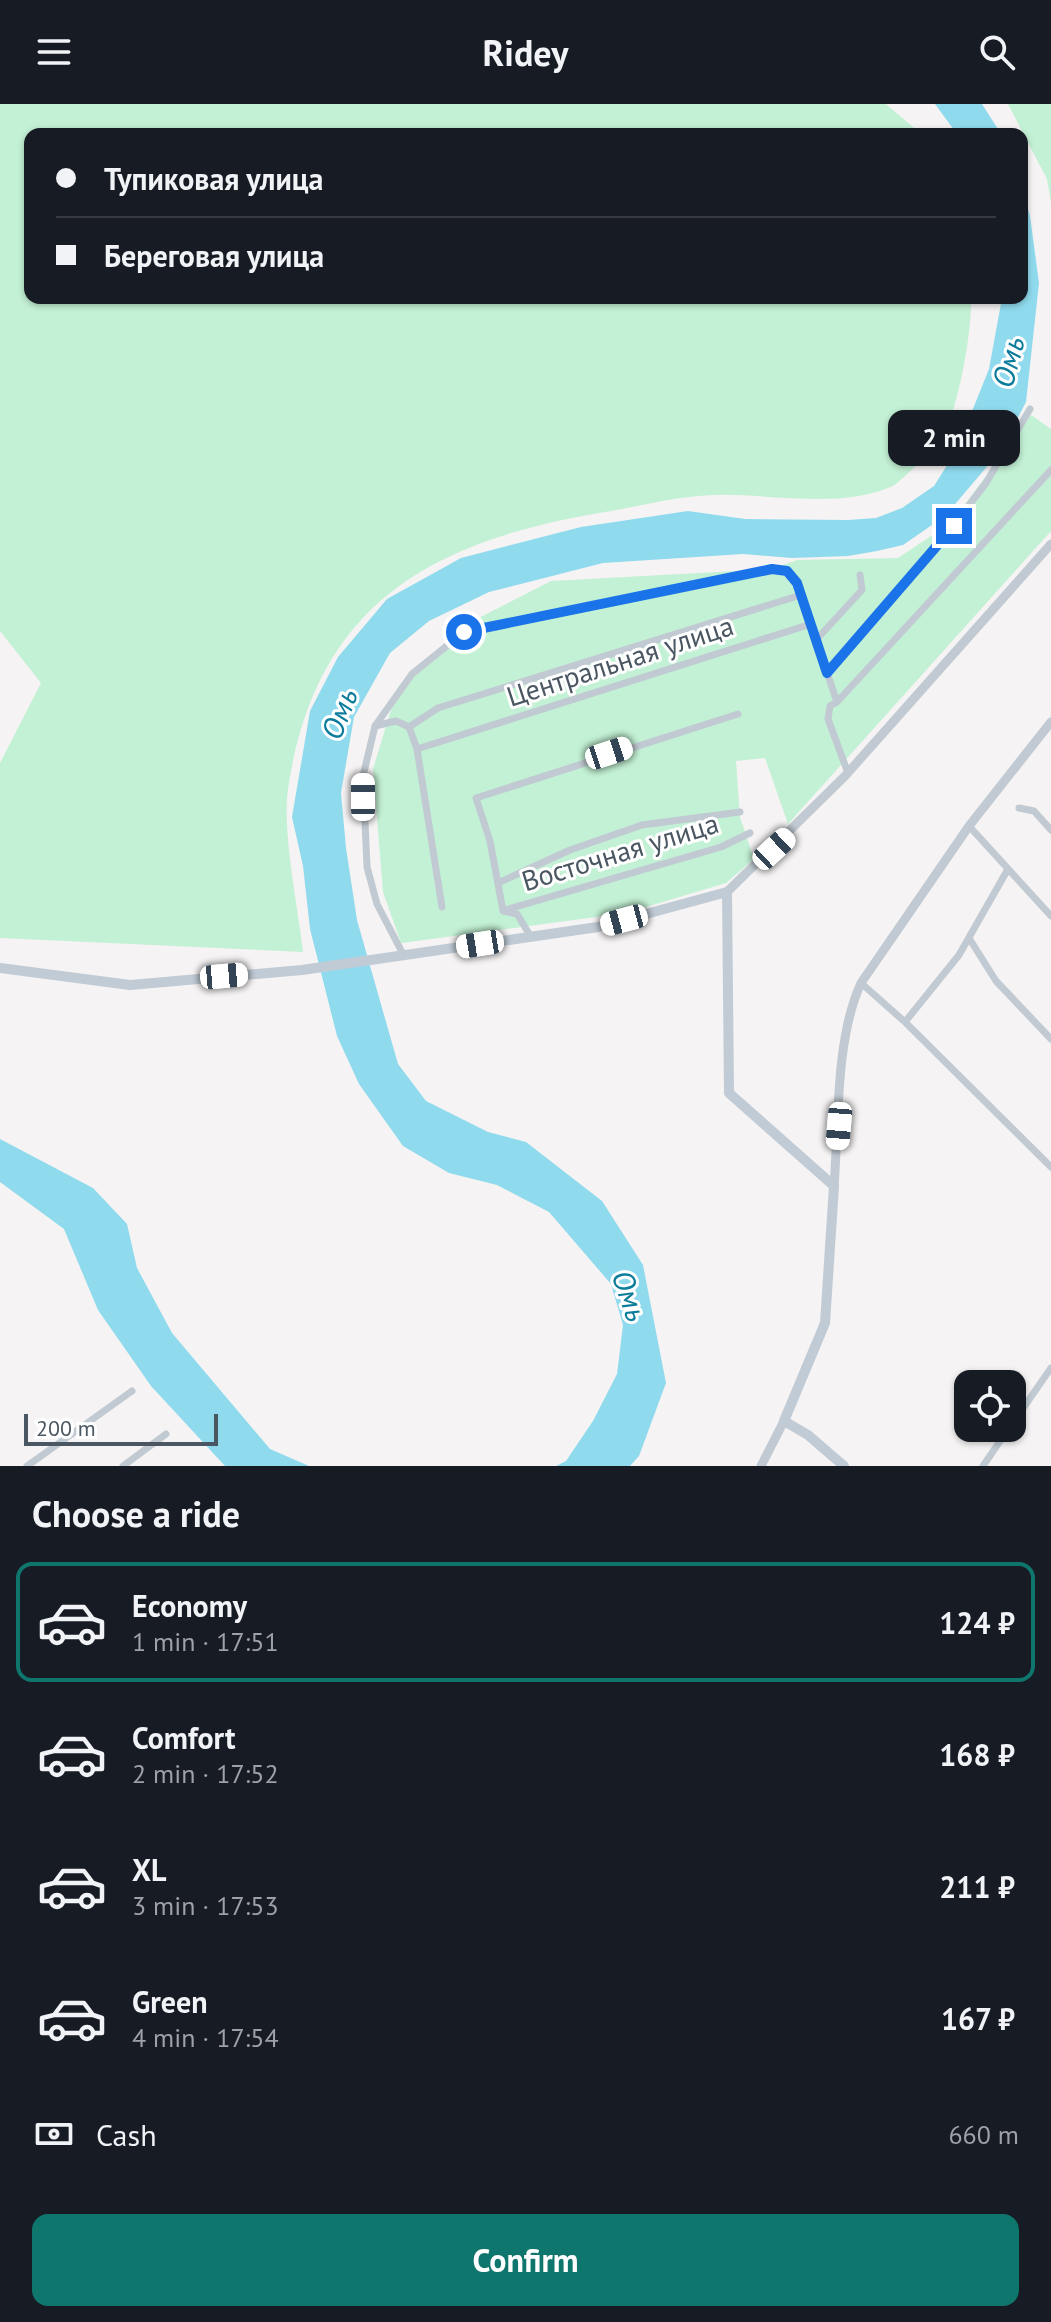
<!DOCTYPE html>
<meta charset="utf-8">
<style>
:root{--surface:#171b24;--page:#242831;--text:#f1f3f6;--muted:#9ea1a6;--line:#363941;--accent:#0f766e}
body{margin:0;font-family:"PT Sans",sans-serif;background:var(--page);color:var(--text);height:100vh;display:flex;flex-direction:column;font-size:30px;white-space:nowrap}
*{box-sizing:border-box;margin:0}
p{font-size:26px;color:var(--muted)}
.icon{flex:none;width:44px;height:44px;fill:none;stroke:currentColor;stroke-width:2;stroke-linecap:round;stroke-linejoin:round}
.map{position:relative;height:1362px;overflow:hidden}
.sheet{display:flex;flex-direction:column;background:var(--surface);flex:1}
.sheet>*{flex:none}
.hud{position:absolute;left:24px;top:24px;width:1004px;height:176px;border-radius:16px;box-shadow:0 2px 6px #0004;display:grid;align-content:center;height:176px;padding:0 32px;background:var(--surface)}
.fabs{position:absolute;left:954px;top:1266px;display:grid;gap:16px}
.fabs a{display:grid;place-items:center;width:72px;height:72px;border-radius:16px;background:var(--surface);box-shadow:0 2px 6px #0004;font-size:40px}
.scale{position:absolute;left:24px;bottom:20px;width:194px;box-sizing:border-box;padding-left:8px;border:4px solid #4a5661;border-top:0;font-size:22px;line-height:28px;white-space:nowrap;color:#4a5661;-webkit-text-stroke:6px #fff;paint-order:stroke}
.end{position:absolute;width:36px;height:36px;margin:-18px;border:10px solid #1a73e8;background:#fff;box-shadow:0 0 0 4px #fff}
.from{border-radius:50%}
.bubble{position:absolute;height:56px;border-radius:16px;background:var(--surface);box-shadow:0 2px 6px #0004;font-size:26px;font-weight:600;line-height:56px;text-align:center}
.car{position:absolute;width:24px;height:48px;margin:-24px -12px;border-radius:10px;box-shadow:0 0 6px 2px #0007;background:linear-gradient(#fff 24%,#345 0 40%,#fff 0 76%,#345 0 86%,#fff 0)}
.hud b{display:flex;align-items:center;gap:28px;height:76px;font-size:30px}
.hud b+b{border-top:2px solid var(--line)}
.hud i{width:20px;height:20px;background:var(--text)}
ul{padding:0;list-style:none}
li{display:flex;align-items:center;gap:24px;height:120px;margin:0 16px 12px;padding:0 16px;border:4px solid transparent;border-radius:16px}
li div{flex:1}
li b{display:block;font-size:30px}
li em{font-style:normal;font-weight:600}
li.current{border-color:var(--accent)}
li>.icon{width:72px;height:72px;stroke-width:1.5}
h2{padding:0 32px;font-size:36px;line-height:96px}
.pay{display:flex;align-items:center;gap:20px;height:88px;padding:0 32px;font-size:30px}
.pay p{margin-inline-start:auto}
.button{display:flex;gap:16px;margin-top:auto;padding:16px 32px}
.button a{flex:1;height:92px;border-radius:16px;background:var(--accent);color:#fff;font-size:32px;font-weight:600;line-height:92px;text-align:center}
header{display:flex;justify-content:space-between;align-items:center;height:104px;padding:0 32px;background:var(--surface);font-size:36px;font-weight:600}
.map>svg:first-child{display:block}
</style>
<header><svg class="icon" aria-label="menu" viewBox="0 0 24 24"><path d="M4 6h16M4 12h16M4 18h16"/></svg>Ridey<svg class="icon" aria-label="search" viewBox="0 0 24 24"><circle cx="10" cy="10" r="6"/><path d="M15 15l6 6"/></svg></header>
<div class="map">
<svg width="1051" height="1362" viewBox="0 0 1051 1362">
<rect width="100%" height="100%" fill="#f5f3f3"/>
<!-- green -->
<path fill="#c3f1d5" d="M0,0H886L921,30H30V194H971C972,228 959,300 944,330C939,339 902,377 893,382C839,406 770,389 713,391C680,392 644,401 611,407C437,435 316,495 288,685C282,729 298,802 303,848L0,834V659L41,579L0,527Z
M1008,0H1051V99L1047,75Z
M1031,311L1051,325V427L788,720L765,654L736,657L740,713L754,755L726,779L626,809L401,839L383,788L373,665L398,583L467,520L551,477L772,465L797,456L898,454L952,418Z"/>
<!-- water -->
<path fill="#90daee" d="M935,0H982L1001,30H957Z
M1022,84L1030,112L1039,179L1026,298L1001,346L945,412L903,441L877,447L848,452L792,454L743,450L603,459L489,488L429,517L390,549L354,613L341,689L346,744L357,816L398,960L426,997L488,1028L526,1038L602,1097L643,1161L666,1279L639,1352L630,1362H556L566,1357L593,1317L617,1270L623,1221L611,1180L549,1108L497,1081L449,1069L403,1042L359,980L337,932L310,825L303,762L292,713L310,607L338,553L387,495L461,454L581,423L688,407L745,415L848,416L876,414L902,404L934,382L956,347L989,265L1002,194H1022Z
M0,1035L93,1084L127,1120L137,1164L172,1229L270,1345L309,1362H225L151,1282L98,1206L64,1125L0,1078Z"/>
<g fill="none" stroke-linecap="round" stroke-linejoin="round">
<!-- minor -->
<path stroke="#c1cad2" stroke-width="7" d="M816,536L862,486L860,471
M827,569L937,443L986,379L1030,305
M837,598L1051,366
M375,622L396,617L409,623L417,645L811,520
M409,623L438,604L801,491
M417,645L442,803
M1019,704L1034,707L1051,726
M969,722L1051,812
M498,779L570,746L642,721L740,708
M505,806L721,743L750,729
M531,833L517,810L503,807L490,737L476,694L738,610
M969,834L996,877L1051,935
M404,852L377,800L367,763L363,672L375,622L412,570L464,528L772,465L787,467L797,479L837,598L830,602L828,615L848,669
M861,879L905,918L1051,1063
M905,918L959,851L1008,765
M1012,1320L1051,1264
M27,1362L132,1287
M123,1362L166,1330
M983,1362L1009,1324"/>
<!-- tertiary -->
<path stroke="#c1cad2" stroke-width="9" d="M727,788L845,672L1051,440
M834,1082C839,1019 835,936 861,879L969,722L1051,618
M761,1362L784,1317"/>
<!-- secondary -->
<path stroke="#c1cbd6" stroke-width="10" d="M0,864L130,881L302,866L598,823L727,788L729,989L834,1082L825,1219L784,1317L808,1331L844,1362"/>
</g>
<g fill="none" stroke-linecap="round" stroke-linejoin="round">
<!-- route -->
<path stroke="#1a73e8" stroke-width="10" d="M464,528L772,465L787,467L797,479L827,569L954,422"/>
</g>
<g text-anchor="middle" stroke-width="6" stroke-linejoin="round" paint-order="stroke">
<!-- street labels -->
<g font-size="28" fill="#4a5661" stroke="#fff">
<text transform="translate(620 557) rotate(-18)" y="10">Центральная улица</text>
<text transform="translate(620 748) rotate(-17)" y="10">Восточная улица</text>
</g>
<!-- water labels -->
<g font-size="30" font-style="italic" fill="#0c7c9b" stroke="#fff">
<text transform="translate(1009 258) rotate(-75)" y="10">Омь</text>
<text transform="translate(340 610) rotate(-69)" y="10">Омь</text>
<text transform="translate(629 1192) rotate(71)" y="10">Омь</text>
</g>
</g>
</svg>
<div class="fabs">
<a><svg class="icon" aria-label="locate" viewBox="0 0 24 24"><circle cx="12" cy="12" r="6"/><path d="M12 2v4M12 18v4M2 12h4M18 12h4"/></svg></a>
</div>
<div class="scale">200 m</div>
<i class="end from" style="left:464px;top:528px"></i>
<i class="end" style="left:954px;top:422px"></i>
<div class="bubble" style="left:888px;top:306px;width:132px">2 min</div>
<i class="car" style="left:609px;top:649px;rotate:72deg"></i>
<i class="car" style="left:363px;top:693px;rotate:0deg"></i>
<i class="car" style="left:774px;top:745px;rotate:47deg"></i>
<i class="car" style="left:624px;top:816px;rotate:255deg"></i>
<i class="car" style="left:480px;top:840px;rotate:261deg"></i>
<i class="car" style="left:224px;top:872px;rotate:85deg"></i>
<i class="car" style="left:839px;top:1022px;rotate:185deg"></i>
<div class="hud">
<b><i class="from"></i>Тупиковая улица</b>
<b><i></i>Береговая улица</b>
</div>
</div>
<section class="sheet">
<h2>Choose a ride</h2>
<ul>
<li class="current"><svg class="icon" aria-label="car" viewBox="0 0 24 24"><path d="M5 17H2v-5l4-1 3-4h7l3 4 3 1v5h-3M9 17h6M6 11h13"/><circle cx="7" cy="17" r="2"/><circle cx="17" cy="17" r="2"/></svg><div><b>Economy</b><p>1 min · 17:51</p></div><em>124 ₽</em></li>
<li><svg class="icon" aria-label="car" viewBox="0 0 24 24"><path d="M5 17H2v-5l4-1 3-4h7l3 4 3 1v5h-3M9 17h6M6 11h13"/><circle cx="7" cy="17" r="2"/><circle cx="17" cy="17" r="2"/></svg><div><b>Comfort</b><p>2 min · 17:52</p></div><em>168 ₽</em></li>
<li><svg class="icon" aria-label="car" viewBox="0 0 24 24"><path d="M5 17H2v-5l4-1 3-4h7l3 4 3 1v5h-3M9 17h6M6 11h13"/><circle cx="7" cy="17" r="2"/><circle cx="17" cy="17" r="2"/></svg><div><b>XL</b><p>3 min · 17:53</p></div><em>211 ₽</em></li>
<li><svg class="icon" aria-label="car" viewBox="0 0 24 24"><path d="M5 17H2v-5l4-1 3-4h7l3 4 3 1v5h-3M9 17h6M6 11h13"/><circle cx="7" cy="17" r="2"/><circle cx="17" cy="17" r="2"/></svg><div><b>Green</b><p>4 min · 17:54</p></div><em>167 ₽</em></li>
</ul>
<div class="pay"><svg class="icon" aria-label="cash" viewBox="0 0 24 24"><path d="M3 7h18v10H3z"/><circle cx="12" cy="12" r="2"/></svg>Cash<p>660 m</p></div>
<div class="button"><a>Confirm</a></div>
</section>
